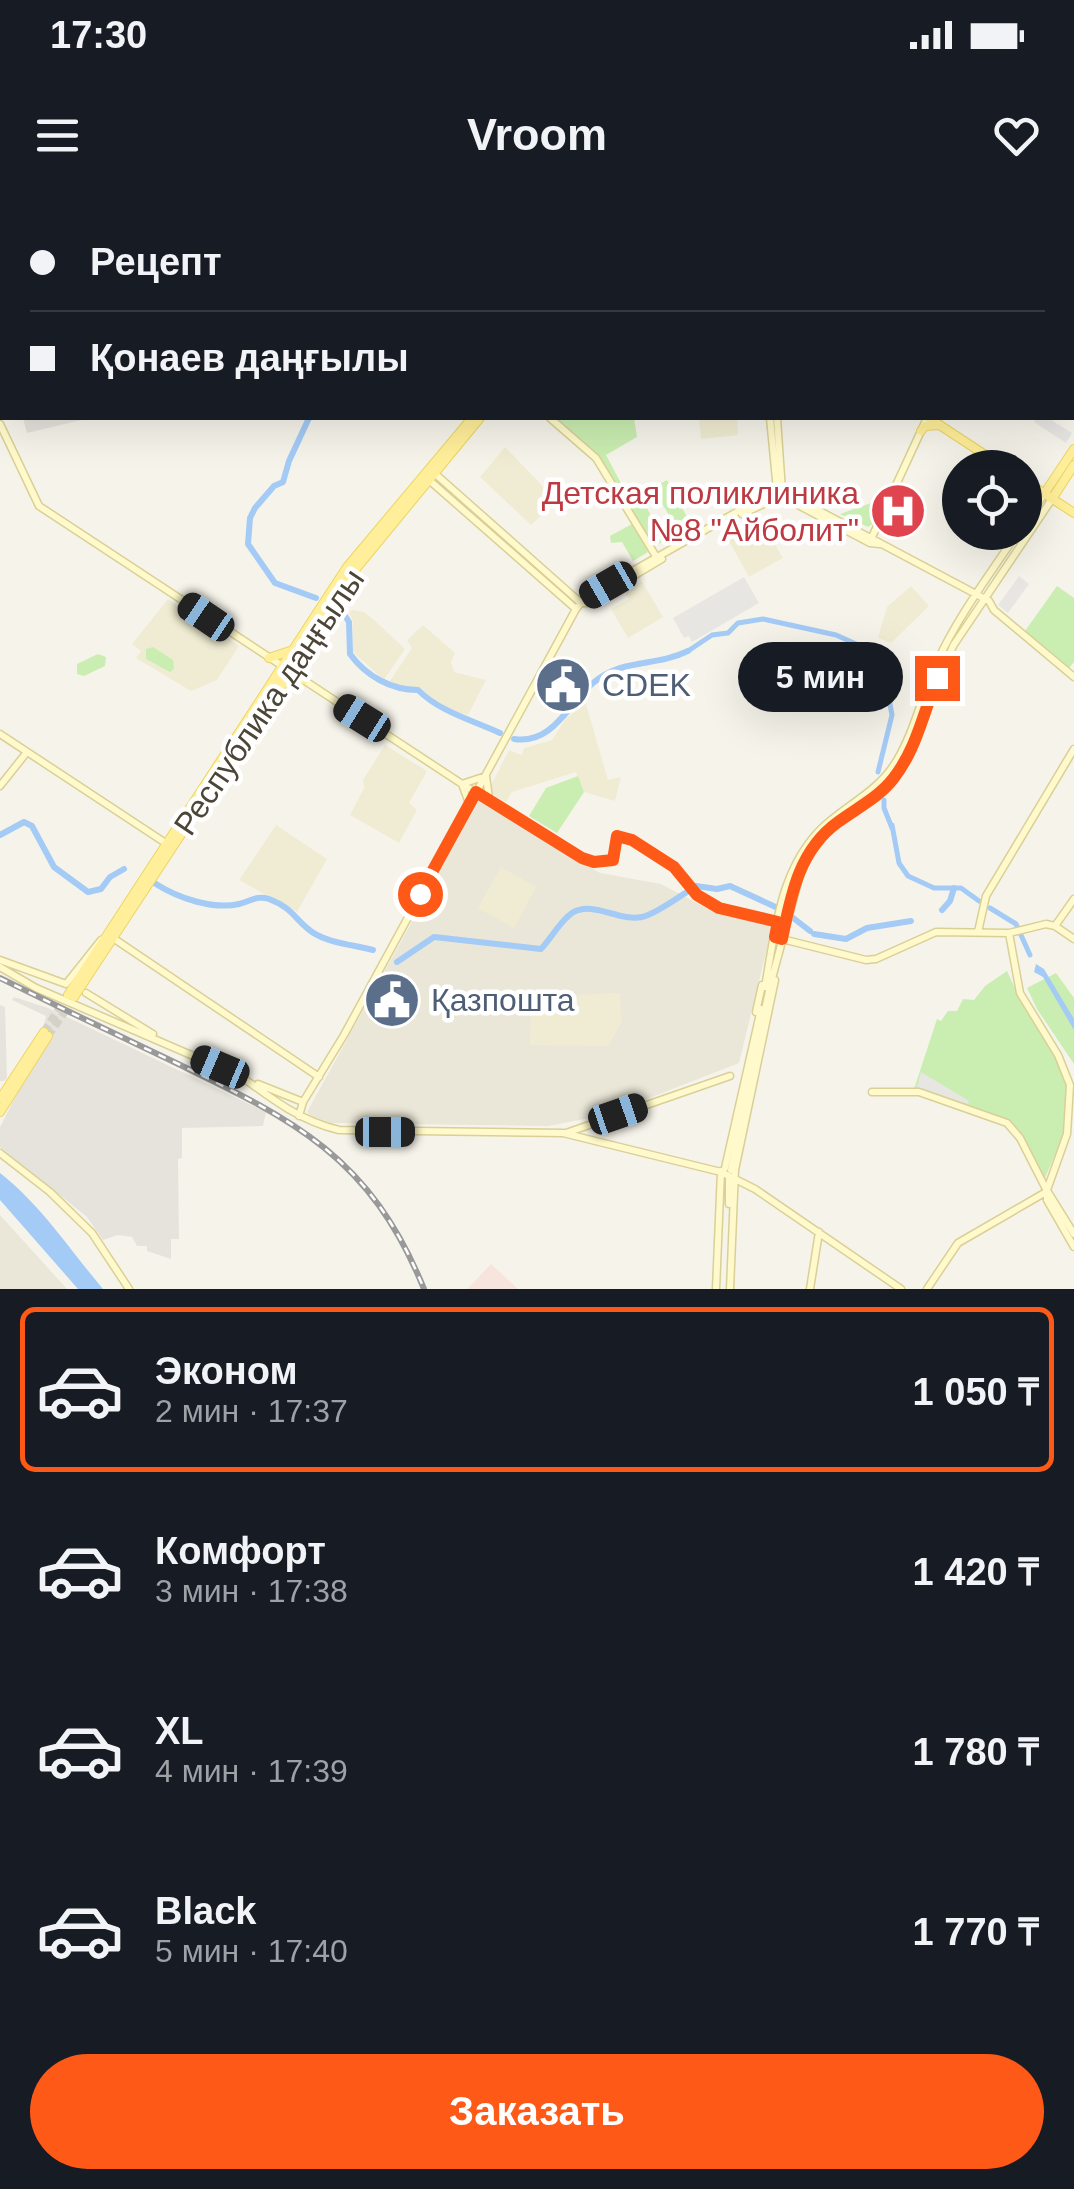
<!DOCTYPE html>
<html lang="ru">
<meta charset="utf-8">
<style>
:root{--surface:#171b24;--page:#242831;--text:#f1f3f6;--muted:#9ea1a6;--line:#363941;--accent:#ff5918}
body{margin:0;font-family:Arial,sans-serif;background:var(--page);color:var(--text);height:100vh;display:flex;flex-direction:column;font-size:38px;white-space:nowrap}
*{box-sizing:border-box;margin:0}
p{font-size:32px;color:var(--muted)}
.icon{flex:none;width:55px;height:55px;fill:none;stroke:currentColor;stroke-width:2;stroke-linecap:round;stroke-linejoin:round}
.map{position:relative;height:1089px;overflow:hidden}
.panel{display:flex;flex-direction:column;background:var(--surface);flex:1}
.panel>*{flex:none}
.hud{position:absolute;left:0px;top:0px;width:1075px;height:220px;box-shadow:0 10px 40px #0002;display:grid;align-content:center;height:220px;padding:0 30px;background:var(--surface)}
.fabs{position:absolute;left:942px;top:250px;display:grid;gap:20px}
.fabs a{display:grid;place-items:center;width:100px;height:100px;border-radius:50%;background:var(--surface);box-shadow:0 10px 40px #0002;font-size:50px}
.end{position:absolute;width:45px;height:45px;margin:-22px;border:12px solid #ff5918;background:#fff;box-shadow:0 0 0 5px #fff}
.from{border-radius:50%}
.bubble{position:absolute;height:70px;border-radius:35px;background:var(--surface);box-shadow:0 10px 40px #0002;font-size:32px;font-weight:600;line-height:70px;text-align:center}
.car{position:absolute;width:30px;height:60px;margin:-30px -15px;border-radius:12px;box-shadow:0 0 8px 2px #0007;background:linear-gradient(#222 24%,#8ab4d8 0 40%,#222 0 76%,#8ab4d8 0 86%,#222 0)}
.hud b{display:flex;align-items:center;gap:35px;height:95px;font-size:38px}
.hud b+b{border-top:2px solid var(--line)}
.hud i{width:25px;height:25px;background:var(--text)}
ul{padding:18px 0 0;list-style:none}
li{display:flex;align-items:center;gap:30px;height:165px;margin:0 20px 15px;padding:0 10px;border:5px solid transparent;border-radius:15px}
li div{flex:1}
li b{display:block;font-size:38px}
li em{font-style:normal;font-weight:600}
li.current{border-color:var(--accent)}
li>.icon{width:90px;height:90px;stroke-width:1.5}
.cta{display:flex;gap:20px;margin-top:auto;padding:20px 30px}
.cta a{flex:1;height:115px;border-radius:60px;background:var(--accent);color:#fff;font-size:40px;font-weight:600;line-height:115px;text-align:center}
.status{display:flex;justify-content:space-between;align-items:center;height:70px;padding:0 50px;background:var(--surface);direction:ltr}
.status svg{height:28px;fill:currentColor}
header{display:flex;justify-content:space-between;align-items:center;height:130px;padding:0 30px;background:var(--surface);font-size:45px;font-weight:600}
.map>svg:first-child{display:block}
</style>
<div class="status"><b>17:30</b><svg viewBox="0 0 49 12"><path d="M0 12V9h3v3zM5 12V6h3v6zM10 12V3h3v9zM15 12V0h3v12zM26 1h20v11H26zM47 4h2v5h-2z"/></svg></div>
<header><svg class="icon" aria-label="menu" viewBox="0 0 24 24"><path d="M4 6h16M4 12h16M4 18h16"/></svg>Vroom<svg class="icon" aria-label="heart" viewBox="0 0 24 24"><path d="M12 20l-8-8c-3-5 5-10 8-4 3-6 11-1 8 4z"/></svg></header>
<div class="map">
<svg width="1074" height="1089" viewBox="0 0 1074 1089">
<rect width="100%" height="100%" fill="#f6f4ea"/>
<!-- residential -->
<path fill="#eae7d8" d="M299,0H618V2H301Z
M479,600L600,673L661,684L714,712L773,724L739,863L606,915L548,926L331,923L316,920L307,912Z
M0,1015L67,1089H0Z"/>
<!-- industrial -->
<path fill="#e6e3dc" d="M0,0H200V2H2V180Z
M23,218H90L27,233Z
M14,797L48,808L266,912L263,926L182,928V958L178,959L179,1039H171V1059L147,1051V1046H137L132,1037L118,1035L103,1040L87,1017L0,947V927L25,878L55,833L44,825L46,816L12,800Z
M0,805L5,807L7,878L4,881H0Z"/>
<!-- education -->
<path fill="#f0ecd3" d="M699,218H737L738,235L701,239Z
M505,247L557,301L531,325L480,277Z
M758,314L783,358L749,377L724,332Z
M642,381L663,417L628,438L611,409L629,399L624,391Z
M911,386L929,406L891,443L878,438L887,407Z
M168,399L239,446L217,480L191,491L136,458L141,451L132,444Z
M352,410L364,412L373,419L405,449L384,480L352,451L353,422L349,413Z
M423,425L455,453L451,462L454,472L486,480L468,515L435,505L420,489H402L389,482L412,448L407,440Z
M586,504L608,580L621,577L615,601L584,592L576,572L512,592L506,602L488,591L509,550L522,555L524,548L552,540L566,518Z
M385,545L427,571L409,603L417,610L399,643L350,615L364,588L363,580Z
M276,625L327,659L297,712L239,680Z
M501,667L536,687L514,728L478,708Z
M620,793L621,823L608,846L530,845L531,811L551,810L552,796Z"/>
<!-- medical -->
<path fill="#f7e4dd" d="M491,1064L518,1089H467Z"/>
<!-- green -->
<path fill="#caedb1" d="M552,218H634L637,237L606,255L630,300L640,295L656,325L670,317L653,288L667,280L692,326L651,348L599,258Z
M882,299L874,323L868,327L840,314Z
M632,324L648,352L633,361L622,342L611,343L610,336Z
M1057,386L1074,398V462L1069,468L1025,431Z
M153,447L173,460L174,469L170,472L146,459V449Z
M98,454L106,457L105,466L84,476L77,474V464Z
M578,576L584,592L557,633L529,616L546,588Z
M1007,771L1020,799L1056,857L1068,892L1065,931L1045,978L1007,921L914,889L937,819L941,821L948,811H957L963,799L974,800L985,786Z
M1056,773L1074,798V864L1037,809L1027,788Z"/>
<!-- parking -->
<path fill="#e8e6e2" d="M1037,218H1048L1072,233L1066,243L1034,222Z
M1019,376L1029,384L1008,413L998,405Z
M744,377L759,403L692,442L689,436L684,438L673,418Z
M921,872L969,901L968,904L917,887Z"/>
<!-- water -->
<path fill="#a4caf6" d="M1036,764L1044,769L1074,819V830L1043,777L1034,772Z
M0,973C41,1005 70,1050 103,1089H78L0,1000Z"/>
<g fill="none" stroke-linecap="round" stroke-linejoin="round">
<!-- canal -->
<path stroke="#a4caf6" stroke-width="5" d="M688,451L712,435L728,433L738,423L763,419L836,435L874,452L884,471L892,515L878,572
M884,600V608L892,628
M892,625L899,663L908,676L934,688H961L979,701
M990,708L1016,724L1030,755"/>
<!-- river -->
<path stroke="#a4caf6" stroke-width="6" d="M101,0L103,2
M309,218L289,261L283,282L274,286L255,308L250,318L248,344L275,383L316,398
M342,411L349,422L350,454C366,476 391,490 418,490C440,512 472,520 500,533
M514,539C553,545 568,504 593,483C625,457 653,468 688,451
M0,635L24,622L32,626L54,667L88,692L101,689L110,677L124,669
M156,684C178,698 213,710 239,704C252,701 256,695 269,699C293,708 295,720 312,732C328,743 355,745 373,750
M942,710L950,701L954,688
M792,717L810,731
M814,734L846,739L867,728L911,721
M397,762L434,737L541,749C551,739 560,721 572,713C593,700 619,722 642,717C655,715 683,694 696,686L717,689L730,686L780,709"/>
<!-- primary-tunnel -->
<path stroke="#d4d1c6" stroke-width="8" stroke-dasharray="8 4" stroke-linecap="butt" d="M44,832L68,795
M48,836L74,798"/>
<!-- secondary casing -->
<g stroke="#d9d097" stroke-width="9">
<path id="secondary" d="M291,0L294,2
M866,2L868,0
M1068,2L1070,0
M1072,156L1074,157
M550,218L596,258L657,358
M770,218L777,290
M777,218L782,291
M0,224L39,306L462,584L583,658L594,662L613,660L617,636L632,641L674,667L697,695L719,708L778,722
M432,271L581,403
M429,280L576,409
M782,291L989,401L994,410L1074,477
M742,314L781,296L870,343L879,344
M1025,322L1044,294
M872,337L927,218
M581,403H588L662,359
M0,534L167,644
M0,586L27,552
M469,603L462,584L486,576L489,598
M1055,726L1074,699
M1055,726L1074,739
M978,732L986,696L1074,549
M1009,733L1020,793L1058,855L1070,885L1067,934L1047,990
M113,738L319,877
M782,739L866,760L876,759L936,732L1009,733L1046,724L1055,726
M0,760L66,784L101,740
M0,767L36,788L242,877
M765,787C775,731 780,667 824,626C849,603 879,591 897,560C915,530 922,494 937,462C958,416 990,374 1018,332
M86,793L153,834
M756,812L762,785
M242,877C273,900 301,921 339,930L563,933L721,972L755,989L901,1089
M258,884L303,902
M872,892H919L1007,923L1020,938L1047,991V1000L1074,1047
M299,916L303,902L344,835L576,409L585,398L772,292L782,291
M566,933L730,876
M0,953L50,992L92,1033L129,1089
M725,968L761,809
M731,970L770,786L803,663L829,629L874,598L895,577L912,546L953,446L1052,299
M1048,992L1074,1034
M729,1004V980
M716,1089L721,971
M730,1089L735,970L775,780
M810,1089L819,1032
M927,1089L958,1043L1046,992"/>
</g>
<!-- primary casing -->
<g stroke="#ecd562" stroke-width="10">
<path id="primary" d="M621,0V2
M746,0V2
M757,0V2
M929,218L1005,268
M921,231L925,226L939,225
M1025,281L1074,313
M1044,294L1074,249
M1052,299L1074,265
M269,458L290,451
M281,486L289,481L304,480L297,470V461
M68,795L347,367L472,218
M74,797L355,370L480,218
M0,899L44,832
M0,912L48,836"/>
</g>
<!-- secondary -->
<use href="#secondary" stroke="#fff9cb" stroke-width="6"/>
<!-- primary -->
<use href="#primary" stroke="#ffef9a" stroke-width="8"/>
<!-- rail casing -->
<g stroke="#999" stroke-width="6">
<path id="rail" d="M0,778C57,806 115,834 172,861C294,920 370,956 424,1089"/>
</g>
<!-- rail -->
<use href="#rail" stroke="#fff" stroke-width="2.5" stroke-dasharray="8" stroke-linecap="butt"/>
</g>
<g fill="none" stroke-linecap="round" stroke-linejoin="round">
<!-- route -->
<path stroke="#ff5918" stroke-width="12" d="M420,694L476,592L582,658L594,662L613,660L617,636L632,640L674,667L697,695L719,708L778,722L775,737L782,739C791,695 799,650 838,622C857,608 879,597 893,579C916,550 924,512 937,478"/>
</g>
<!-- icons -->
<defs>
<g id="hospital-disc" transform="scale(2.875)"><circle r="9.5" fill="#e0444e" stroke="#fff"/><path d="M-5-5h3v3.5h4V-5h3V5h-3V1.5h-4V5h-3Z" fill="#fff"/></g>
<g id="civic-disc" transform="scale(2.875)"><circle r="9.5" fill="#5c6f8a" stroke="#fff"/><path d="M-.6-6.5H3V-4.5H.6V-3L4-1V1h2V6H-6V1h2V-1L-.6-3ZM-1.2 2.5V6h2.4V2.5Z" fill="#fff"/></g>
</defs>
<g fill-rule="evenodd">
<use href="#hospital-disc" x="898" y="311"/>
<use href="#civic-disc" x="563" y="485"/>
<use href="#civic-disc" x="392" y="800"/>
</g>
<g text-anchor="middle" stroke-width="9" stroke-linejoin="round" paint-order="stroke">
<!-- health labels -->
<g font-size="32" fill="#be3a42" stroke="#fff" text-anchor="end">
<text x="859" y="304">Детская поликлиника<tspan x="859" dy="37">№8 "Айболит"</tspan></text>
</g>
<!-- service labels -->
<g font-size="32" fill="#4e5e75" stroke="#fff" text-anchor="start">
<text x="602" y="496">CDEK</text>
<text x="431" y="811">Қазпошта</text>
</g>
<!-- street labels -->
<g font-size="32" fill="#4b4637" stroke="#fff">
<text transform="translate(269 502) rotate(-56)" y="11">Республика даңғылы</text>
</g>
</g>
</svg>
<div class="fabs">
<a><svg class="icon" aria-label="locate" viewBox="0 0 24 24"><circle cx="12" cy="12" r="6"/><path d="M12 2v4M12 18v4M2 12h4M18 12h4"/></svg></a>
</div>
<i class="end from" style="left:420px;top:694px"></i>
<i class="end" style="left:937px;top:478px"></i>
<div class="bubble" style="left:738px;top:442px;width:165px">5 мин</div>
<i class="car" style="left:608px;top:385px;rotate:240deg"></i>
<i class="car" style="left:206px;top:417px;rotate:304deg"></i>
<i class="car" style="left:362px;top:518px;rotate:302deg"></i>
<i class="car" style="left:220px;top:867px;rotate:293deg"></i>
<i class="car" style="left:618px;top:914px;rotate:71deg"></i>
<i class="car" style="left:385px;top:932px;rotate:90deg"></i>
<div class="hud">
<b><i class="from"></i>Рецепт</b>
<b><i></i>Қонаев даңғылы</b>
</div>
</div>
<section class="panel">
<ul>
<li class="current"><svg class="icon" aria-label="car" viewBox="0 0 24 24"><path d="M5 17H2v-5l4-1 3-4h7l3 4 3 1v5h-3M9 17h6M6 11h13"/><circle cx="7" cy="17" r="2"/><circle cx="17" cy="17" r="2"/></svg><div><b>Эконом</b><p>2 мин · 17:37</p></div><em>1 050 ₸</em></li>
<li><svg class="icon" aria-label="car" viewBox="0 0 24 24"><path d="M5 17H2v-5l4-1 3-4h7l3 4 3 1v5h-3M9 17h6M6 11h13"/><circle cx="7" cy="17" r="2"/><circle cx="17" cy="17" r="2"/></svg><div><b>Комфорт</b><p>3 мин · 17:38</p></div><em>1 420 ₸</em></li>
<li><svg class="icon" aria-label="car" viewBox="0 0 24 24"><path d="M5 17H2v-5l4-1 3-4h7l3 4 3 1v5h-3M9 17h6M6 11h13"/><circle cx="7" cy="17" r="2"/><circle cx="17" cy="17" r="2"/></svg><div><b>XL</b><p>4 мин · 17:39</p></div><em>1 780 ₸</em></li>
<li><svg class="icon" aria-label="car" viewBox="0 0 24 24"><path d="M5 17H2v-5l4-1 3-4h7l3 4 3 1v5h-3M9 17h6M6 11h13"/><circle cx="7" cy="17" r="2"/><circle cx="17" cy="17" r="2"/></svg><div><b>Black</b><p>5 мин · 17:40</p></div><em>1 770 ₸</em></li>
</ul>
<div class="cta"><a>Заказать</a></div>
</section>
